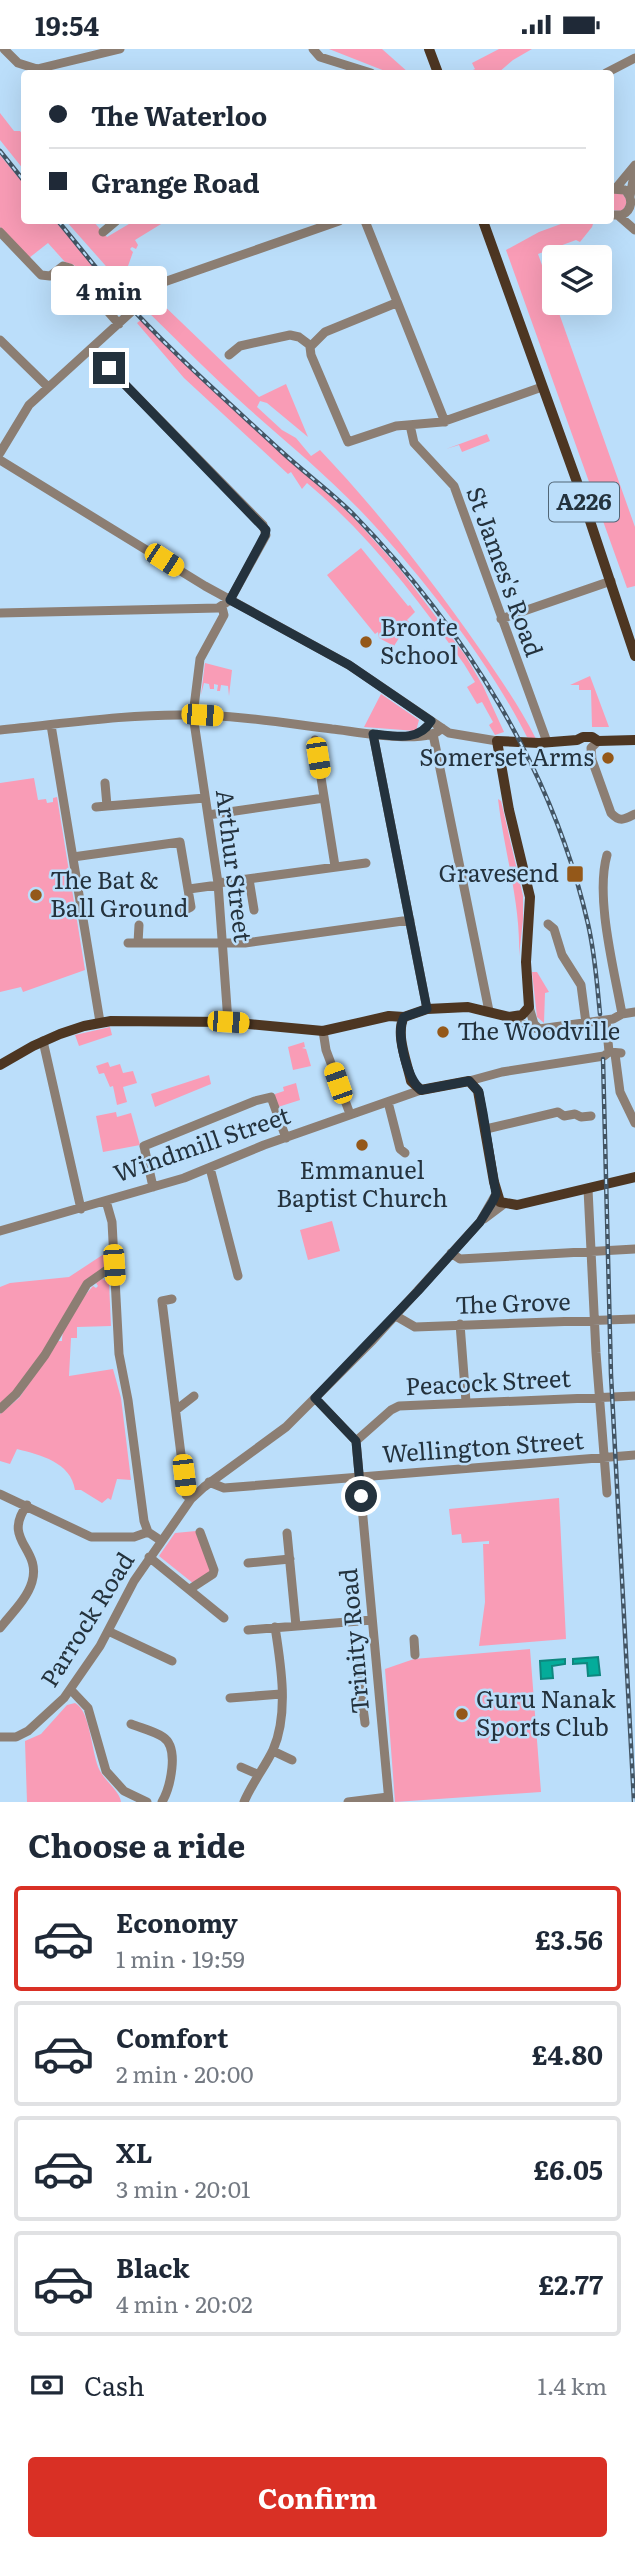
<!DOCTYPE html>
<meta charset="utf-8">
<style>
:root{--surface:#fff;--page:#f2f2f3;--text:#1f2937;--muted:#747a83;--line:#e0e1e3;--accent:#d93025}
body{margin:0;font-family:Literata,serif;background:var(--page);color:var(--text);height:100vh;display:flex;flex-direction:column;font-size:26px;white-space:nowrap}
*{box-sizing:border-box;margin:0}
p{font-size:23px;color:var(--muted)}
.icon{flex:none;width:38px;height:38px;fill:none;stroke:currentColor;stroke-width:2;stroke-linecap:round;stroke-linejoin:round}
.map{position:relative;height:1753px;overflow:hidden}
.panel{display:flex;flex-direction:column;background:var(--surface);flex:1}
.panel>*{flex:none}
.hud{position:absolute;left:21px;top:21px;width:593px;height:154px;border-radius:7px;box-shadow:0 7px 28px #0002;display:grid;align-content:center;height:154px;padding:0 28px;background:var(--surface)}
.buttons{position:absolute;left:542px;top:196px;display:grid;gap:14px}
.buttons a{display:grid;place-items:center;width:70px;height:70px;border-radius:7px;background:var(--surface);box-shadow:0 7px 28px #0002;font-size:35px}
.end{position:absolute;width:32px;height:32px;margin:-16px;border:9px solid #24323d;background:#fff;box-shadow:0 0 0 4px #fff}
.from{border-radius:50%}
.bubble{position:absolute;height:49px;border-radius:7px;background:var(--surface);box-shadow:0 7px 28px #0002;font-size:23px;font-weight:700;line-height:49px;text-align:center}
.car{position:absolute;width:21px;height:42px;margin:-21px -10px;border-radius:9px;box-shadow:0 0 5px 2px #0007;background:linear-gradient(#f5c518 24%,#345 0 40%,#f5c518 0 76%,#345 0 86%,#f5c518 0)}
.hud b{display:flex;align-items:center;gap:24px;height:66px;font-size:26px}
.hud b+b{border-top:2px solid var(--line)}
.hud i{width:18px;height:18px;background:var(--text)}
ul{padding:0;list-style:none}
li{display:flex;align-items:center;gap:21px;height:105px;margin:0 14px 10px;padding:0 14px;border:4px solid var(--line);border-radius:7px}
li div{flex:1}
li b{display:block;font-size:26px}
li em{font-style:normal;font-weight:700}
li.current{border-color:var(--accent)}
li>.icon{width:63px;height:63px;stroke-width:1.5}
h2{padding:0 28px;font-size:32px;line-height:84px}
.pay{display:flex;align-items:center;gap:18px;height:77px;padding:0 28px;font-size:26px}
.pay p{margin-inline-start:auto}
.cta{display:flex;gap:14px;margin-top:auto;padding:14px 28px}
.cta a{flex:1;height:80px;border-radius:7px;background:var(--accent);color:#fff;font-size:28px;font-weight:700;line-height:80px;text-align:center}
.status{display:flex;justify-content:space-between;align-items:center;height:49px;padding:0 35px;background:var(--surface);direction:ltr}
.status svg{height:19px;fill:currentColor}
.map>svg:first-child{display:block}
</style>
<div class="status"><b>19:54</b><svg viewBox="0 0 49 12"><path d="M0 12V9h3v3zM5 12V6h3v6zM10 12V3h3v9zM15 12V0h3v12zM26 1h20v11H26zM47 4h2v5h-2z"/></svg></div>
<div class="map">
<svg width="635" height="1753" viewBox="0 0 635 1753">
<rect width="100%" height="100%" fill="#bbdefa"/>
<!-- green -->
<path fill="#f99cb6" d="M329,0H382L409,24H390Z
M499,0H532L513,11L498,24H467L475,20L472,14Z
M0,64L14,82H20L24,88V121L0,91Z
M0,106L24,135V172H55L130,258L117,265L74,216L65,213L48,194L29,209L0,178Z
M611,144H622L626,150V156L622,162L611,161Z
M66,172H93L107,188L134,172H166L135,191L138,196L136,200L132,198L130,200L133,203L128,217L148,240L136,251Z
M569,172H594L592,178L580,193L576,191L538,205L635,478V537L627,539L506,201L539,183Z
M156,249L259,348L286,335L308,388L267,354L260,352L257,358L282,381L296,389L311,407L320,401C378,462 431,530 479,599C499,628 520,658 536,690L527,688C491,616 428,535 374,476C336,434 291,397 249,360C213,328 179,293 145,260Z
M141,271L193,322L352,467L399,519L465,606L483,637L504,683L495,686L489,676L493,673L482,653L477,655L467,638L475,633L464,615C417,549 369,486 307,434L302,440L291,423L288,425L184,329L137,274Z
M487,385L490,392L462,403L459,396L446,400Z
M361,499L408,557L410,556L415,563L407,571L409,573L394,597L379,589L378,583L375,585L327,526Z
M205,614L232,621L229,647L228,637L221,636L220,642H217L218,636L214,635V640H210L209,635L204,634L201,646Z
M590,627L609,678H592L591,641H579V636H570Z
M381,645L419,671L416,682L364,678Z
M34,729L38,751L46,750L47,754L53,753V749L57,748L85,921L23,943L21,938L0,943V734Z
M498,750L501,752L523,847V870L519,907C521,854 504,803 498,750Z
M532,923H537L549,943L545,944L544,974L537,968Z
M110,978L112,986L79,997L75,986Z
M304,993L305,998L302,999L306,1000L311,1017L293,1021L288,998Z
M108,1013L110,1018L120,1015L123,1024L133,1022L137,1034L123,1038L127,1053L117,1056L113,1037L110,1038L104,1024L99,1025L96,1017Z
M209,1026L211,1035L155,1058L151,1045Z
M296,1034L300,1051L278,1058L274,1048L275,1045L284,1042L283,1038Z
M116,1063L117,1068L131,1064L140,1096L103,1103L96,1067Z
M332,1172L340,1202L308,1211L300,1181Z
M107,1203L104,1218L39,1312L0,1358V1238L10,1234L69,1228Z
M102,1230L109,1233L111,1277L77,1278V1289H71L69,1327L113,1320L121,1349L131,1431L117,1430L111,1451L108,1449L102,1454L81,1441H75C71,1413 40,1406 17,1400L10,1415L0,1412V1365L19,1349L58,1292H62C62,1273 81,1251 93,1237L96,1239L98,1237L96,1234Z
M559,1449L566,1590L479,1597L485,1553L483,1495H489V1492L462,1494L461,1485L452,1486L449,1460Z
M196,1482L212,1521L194,1535L159,1507L175,1484Z
M530,1600L541,1743L395,1753L385,1620L414,1610Z
M75,1654C91,1662 91,1705 100,1722C107,1734 120,1743 121,1753H27L25,1692L41,1685L67,1656Z"/>
<!-- water -->
<path fill="#04ac9a" stroke="#0e877e" stroke-width="2" d="M598,1608L600,1626L588,1627L587,1614L573,1615V1610Z
M565,1610V1615L552,1617L553,1629L541,1630L540,1612Z"/>
<g fill="none" stroke-linecap="round" stroke-linejoin="round">
<!-- minor -->
<path stroke="#8c7e73" stroke-width="9" d="M4,0L18,14L37,20L120,0
M313,0L320,8L371,24
M606,24L635,9
M616,139L635,116
M611,140L625,141C633,149 633,160 622,166H611
M630,147L635,122
M619,167L635,181
M365,172L445,373
M0,183L41,226L50,227L63,217L70,219L119,275
M103,183L116,172
M396,254L325,283L310,298L311,306L348,393L396,377L442,373L542,338
M0,291L48,338
M229,306L240,297L290,286L299,288L311,297
M410,376L414,394L454,437L547,693
M0,404L29,356L164,233L339,172
M0,411L205,537L349,616L449,684L497,692
M222,558L224,566L200,610L193,666L218,834L228,973
M0,564L218,559L230,551L266,486L263,476L91,301
M501,570L611,532
M51,676L100,973
M0,681C62,675 125,665 188,666C236,666 284,674 332,680C354,682 427,697 442,679
M373,685L427,960
M433,685L489,962
M315,691L335,817
M598,692L591,699L592,711L611,764C620,774 625,770 635,765
M105,734L107,757L205,749
M96,758L107,757
M208,766L324,749
M607,806C595,848 614,920 622,965
M73,808L180,793L191,858L185,861L163,862
M249,830L254,861
M218,834L366,814
M189,840L218,836
M548,875L554,880L562,906L581,936L586,974
M128,894H245L410,871
M138,894L139,876
M529,958L534,975L539,980
M509,968L526,977L539,980L613,970L622,965L635,963
M606,971L609,1003
M323,982L326,1001L350,1065
M43,992L81,1160
M615,1005L620,1043L635,1074
M469,1032L502,1023L604,1007L609,1003L621,1004
M388,1053L400,1100L405,1104
M486,1080L558,1063L564,1067L575,1065L581,1068L591,1067
M210,1119L238,1227
M153,1138L144,1097L255,1052L271,1048L286,1089
M588,1140L596,1304L607,1444
M106,1152L112,1173L119,1305L128,1351L144,1472L148,1483L160,1491
M484,1170L504,1155
M0,1182L184,1129L264,1096L421,1041
M451,1204L460,1210L635,1200
M172,1250L162,1252L186,1446L191,1450
M396,1267L415,1278L635,1270
M460,1275L466,1353
M315,1349L356,1392L389,1753
M0,1360L16,1345L45,1306L87,1235L114,1216
M176,1361L194,1347
M356,1392L391,1361L399,1357L635,1347
M209,1433L224,1439L635,1406
M0,1445L91,1488H134L148,1483
M287,1484L296,1577
M149,1508L224,1569
M248,1514L290,1510
M190,1540L213,1525L214,1521L200,1483
M0,1579C11,1565 27,1550 32,1533C42,1499 1,1492 27,1456
M248,1581L372,1571
M108,1582L172,1612
M414,1590L415,1606
M358,1617C358,1637 363,1655 365,1674
M71,1641L88,1659L106,1722L124,1742L147,1753
M230,1649L281,1645
M131,1675C141,1679 154,1682 163,1688C180,1699 170,1739 162,1753
M0,1688H16L28,1682L64,1649L100,1597L134,1532L191,1450L204,1438L286,1378L373,1291L480,1173L496,1145
M273,1702L292,1711
M241,1718L257,1725
M244,1753C252,1734 265,1718 273,1701C289,1665 281,1616 275,1578
M348,1753L388,1748"/>
<!-- major -->
<path stroke="#4d3622" stroke-width="10" d="M429,0L438,24
M483,172L577,433L635,607
M404,968C395,985 407,1013 411,1032L421,1041L469,1032L478,1042L494,1133L500,1153L517,1156L635,1128
M0,1016L33,997L60,985L84,977L111,972L228,973L323,982L389,967L404,968L427,960L468,958L509,968L522,966L529,958L526,913L530,848L509,761L497,692L539,694L577,691L583,688H592L598,692L635,691"/>
<!-- rail casing -->
<g stroke="#435564" stroke-width="4.5">
<path id="rail" d="M0,102L24,132
M58,172C77,195 95,218 115,241C166,299 226,351 282,403C306,425 332,444 354,466C464,579 553,721 588,875C595,905 597,935 600,965
M603,1010L611,1326L634,1753"/>
</g>
<!-- rail -->
<use href="#rail" stroke="#bbdefa" stroke-width="2" stroke-dasharray="5" stroke-linecap="butt"/>
</g>
<g fill="none" stroke-linecap="round" stroke-linejoin="round">
<!-- route -->
<path stroke="#24323d" stroke-width="9" d="M109,319L266,481L265,486L230,551L349,616L431,672C419,693 395,687 373,685L427,960L404,968C395,984 407,1030 421,1041L469,1032L479,1043L483,1064L496,1145L493,1152L480,1173L418,1242L315,1349L356,1392L361,1447"/>
</g>
<!-- markers -->
<g fill="#945819" stroke="#bbdefa" stroke-width="2.5">
<circle cx="366" cy="593" r="7"/>
<circle cx="608" cy="709" r="7"/>
<rect x="566" y="816" width="18" height="18" rx="3.5"/>
<circle cx="36" cy="846" r="7"/>
<circle cx="443" cy="983" r="7"/>
<circle cx="362" cy="1096" r="7"/>
<circle cx="462" cy="1665" r="7"/>
</g>
<g text-anchor="middle" stroke-width="5" stroke-linejoin="round" paint-order="stroke">
<!-- shield labels -->
<rect fill="#bbdefa" stroke="#516676" stroke-width="2" x="549" y="433.5" width="70" height="39" rx="5"/>
<g font-size="23" font-weight="bold" fill="#24323d">
<text x="584" y="461">A226</text>
</g>
<!-- street labels -->
<g font-size="24" fill="#24323d" stroke="#bbdefa">
<text transform="translate(504 523) rotate(70)" y="8">St James's Road</text>
<text transform="translate(233 817) rotate(83)" y="8">Arthur Street</text>
<text transform="translate(202 1096) rotate(-19)" y="8">Windmill Street</text>
<text transform="translate(513 1255) rotate(-2)" y="8">The Grove</text>
<text transform="translate(488 1334) rotate(-3)" y="8">Peacock Street</text>
<text transform="translate(483 1399) rotate(-4)" y="8">Wellington Street</text>
<text transform="translate(88 1571) rotate(-58)" y="8">Parrock Road</text>
<text transform="translate(355 1592) rotate(-95)" y="8">Trinity Road</text>
</g>
<!-- poi labels -->
<g font-size="24" fill="#24323d" stroke="#bbdefa" text-anchor="start">
<text x="380" y="587">Bronte<tspan x="380" dy="28">School</tspan></text>
<text x="594" y="717" text-anchor="end">Somerset Arms</text>
<text x="559" y="833" text-anchor="end">Gravesend</text>
<text x="50" y="840">The Bat &amp;<tspan x="50" dy="28">Ball Ground</tspan></text>
<text x="457" y="991">The Woodville</text>
<text x="362" y="1130" text-anchor="middle">Emmanuel<tspan x="362" dy="28">Baptist Church</tspan></text>
<text x="476" y="1659">Guru Nanak<tspan x="476" dy="28">Sports Club</tspan></text>
</g>
</g>
</svg>
<div class="buttons">
<a><svg class="icon" aria-label="layers" viewBox="0 0 24 24"><path d="M12 4l9 5-9 5-9-5zM3 14l9 5 9-5"/></svg></a>
</div>
<i class="end from" style="left:361px;top:1447px"></i>
<i class="end" style="left:109px;top:319px"></i>
<div class="bubble" style="left:51px;top:217px;width:116px">4 min</div>
<i class="car" style="left:164px;top:511px;rotate:123deg"></i>
<i class="car" style="left:202px;top:666px;rotate:94deg"></i>
<i class="car" style="left:318px;top:709px;rotate:171deg"></i>
<i class="car" style="left:228px;top:973px;rotate:94deg"></i>
<i class="car" style="left:338px;top:1034px;rotate:341deg"></i>
<i class="car" style="left:114px;top:1216px;rotate:176deg"></i>
<i class="car" style="left:184px;top:1426px;rotate:173deg"></i>
<div class="hud">
<b><i class="from"></i>The Waterloo</b>
<b><i></i>Grange Road</b>
</div>
</div>
<section class="panel">
<h2>Choose a ride</h2>
<ul>
<li class="current"><svg class="icon" aria-label="car" viewBox="0 0 24 24"><path d="M5 17H2v-5l4-1 3-4h7l3 4 3 1v5h-3M9 17h6M6 11h13"/><circle cx="7" cy="17" r="2"/><circle cx="17" cy="17" r="2"/></svg><div><b>Economy</b><p>1 min · 19:59</p></div><em>£3.56</em></li>
<li><svg class="icon" aria-label="car" viewBox="0 0 24 24"><path d="M5 17H2v-5l4-1 3-4h7l3 4 3 1v5h-3M9 17h6M6 11h13"/><circle cx="7" cy="17" r="2"/><circle cx="17" cy="17" r="2"/></svg><div><b>Comfort</b><p>2 min · 20:00</p></div><em>£4.80</em></li>
<li><svg class="icon" aria-label="car" viewBox="0 0 24 24"><path d="M5 17H2v-5l4-1 3-4h7l3 4 3 1v5h-3M9 17h6M6 11h13"/><circle cx="7" cy="17" r="2"/><circle cx="17" cy="17" r="2"/></svg><div><b>XL</b><p>3 min · 20:01</p></div><em>£6.05</em></li>
<li><svg class="icon" aria-label="car" viewBox="0 0 24 24"><path d="M5 17H2v-5l4-1 3-4h7l3 4 3 1v5h-3M9 17h6M6 11h13"/><circle cx="7" cy="17" r="2"/><circle cx="17" cy="17" r="2"/></svg><div><b>Black</b><p>4 min · 20:02</p></div><em>£2.77</em></li>
</ul>
<div class="pay"><svg class="icon" aria-label="cash" viewBox="0 0 24 24"><path d="M3 7h18v10H3z"/><circle cx="12" cy="12" r="2"/></svg>Cash<p>1.4 km</p></div>
<div class="cta"><a>Confirm</a></div>
</section>
